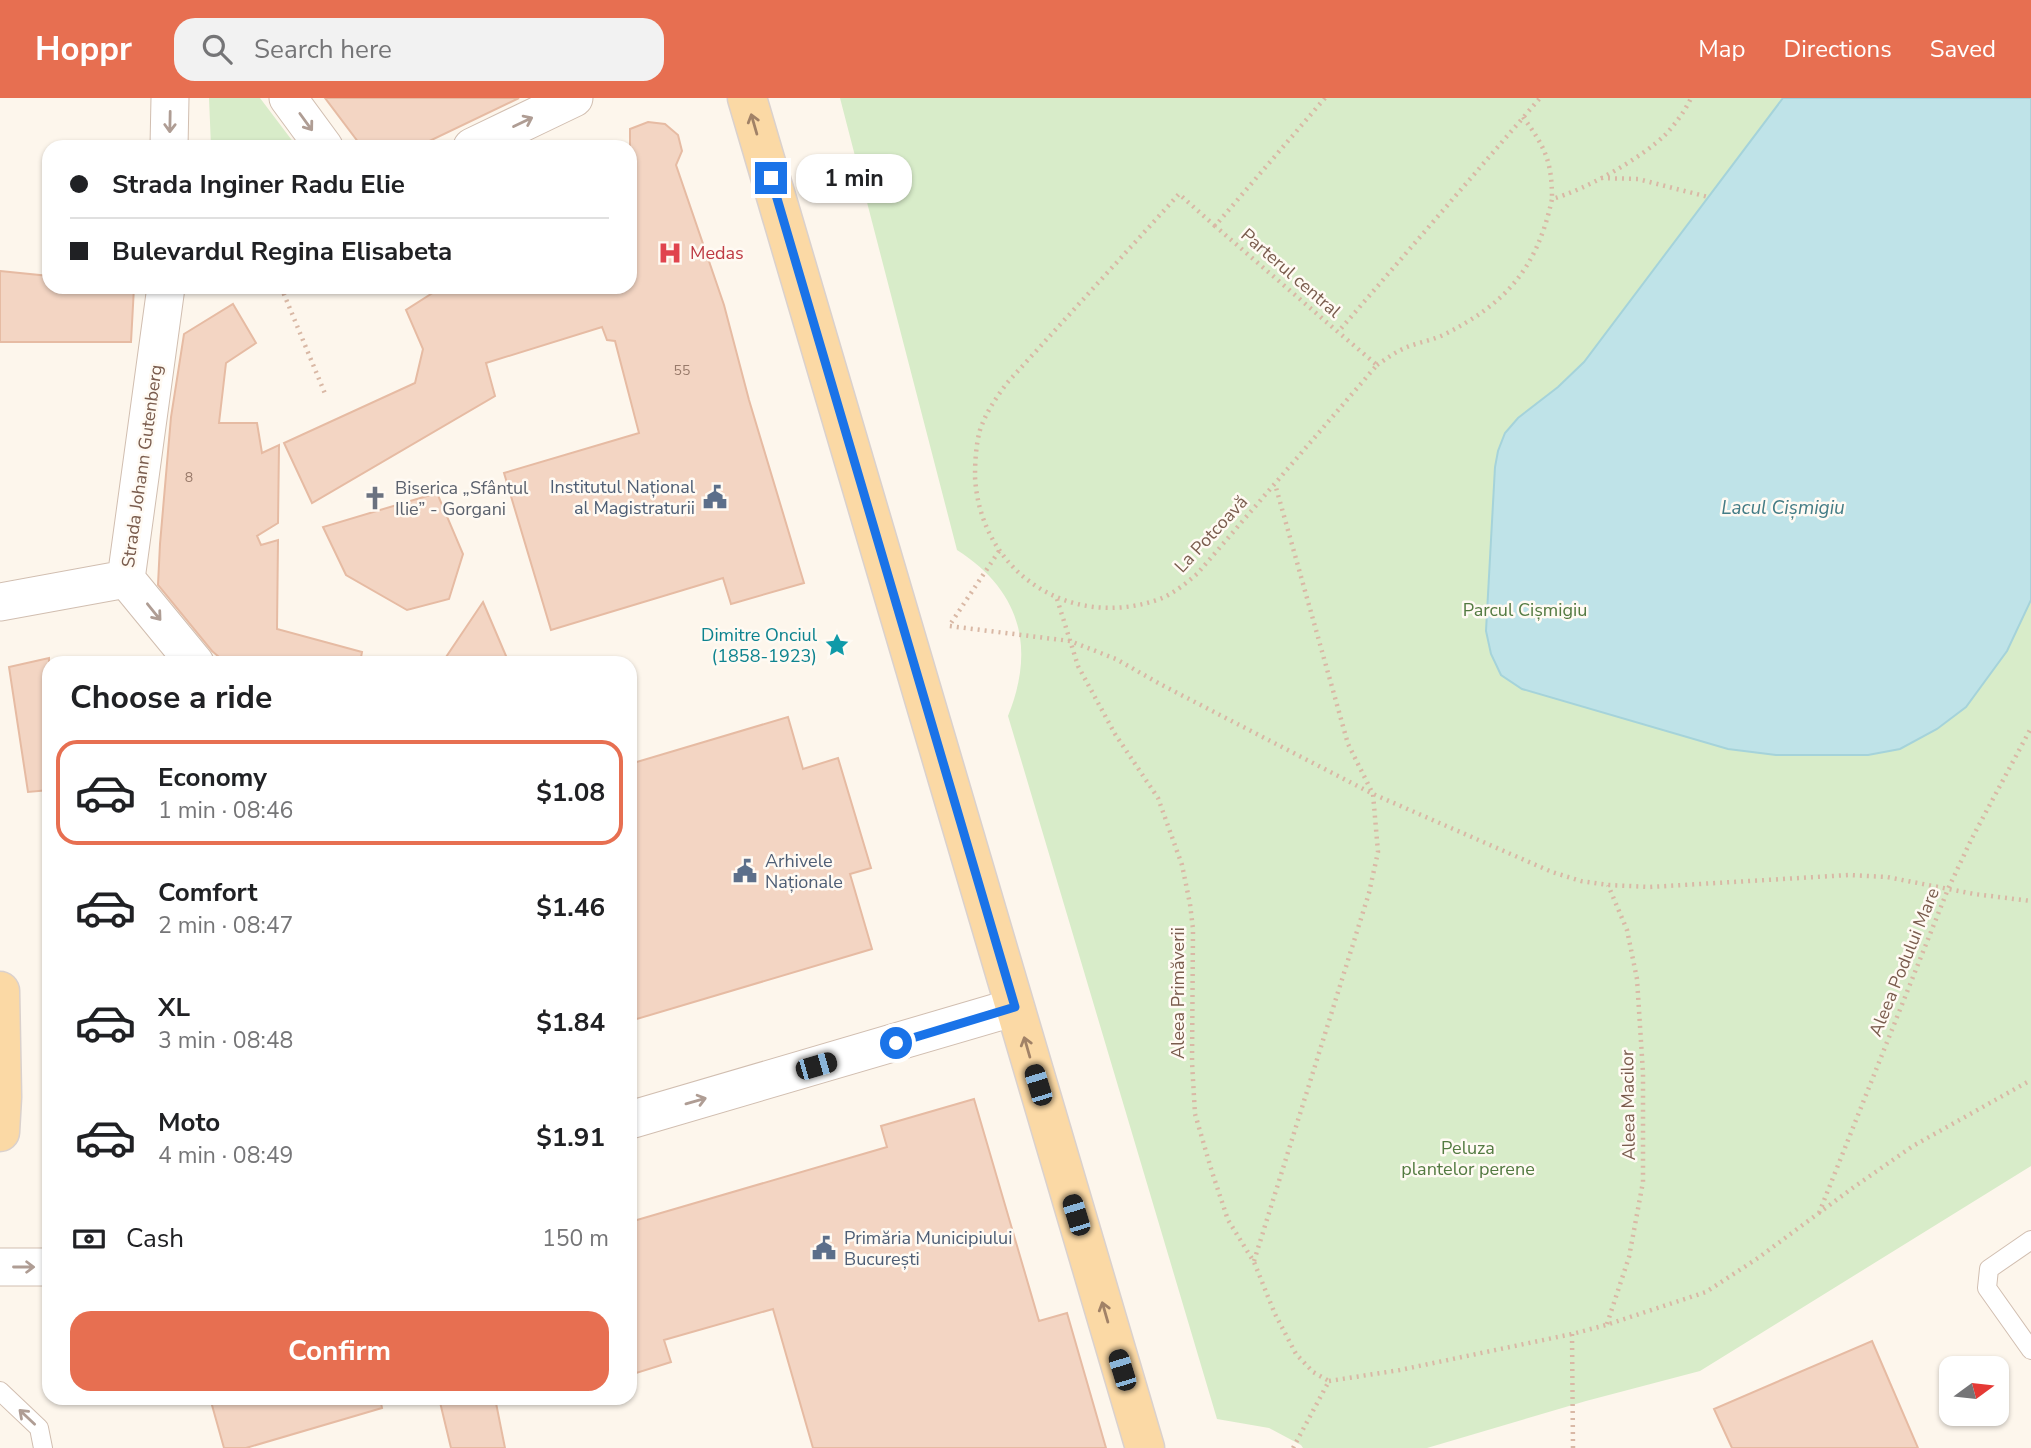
<!DOCTYPE html>
<meta charset="utf-8">
<style>
:root{--surface:#fff;--page:#f2f2f2;--text:#202124;--muted:#757577;--line:#e0e0e0;--accent:#e76f51}
body{margin:0;font-family:"Nunito Sans",sans-serif;background:var(--page);color:var(--text);height:100vh;display:flex;flex-direction:column;font-size:26px;white-space:nowrap}
*{box-sizing:border-box;margin:0}
p{font-size:23px;color:var(--muted)}
.icon{flex:none;width:38px;height:38px;fill:none;stroke:currentColor;stroke-width:2;stroke-linecap:round;stroke-linejoin:round}
.map{position:relative;flex:1;overflow:hidden}
.sheet{position:absolute;left:42px;top:558px;width:595px;height:749px;display:flex;flex-direction:column;background:var(--surface);border-radius:21px;box-shadow:0 2px 5px #0004}
.sheet>*{flex:none}
.top-card{position:absolute;left:42px;top:42px;width:595px;height:154px;border-radius:21px;box-shadow:0 2px 5px #0004;display:grid;align-content:center;height:154px;padding:0 28px;background:var(--surface)}
.needle{width:46px;rotate:75deg}
.fabs{position:absolute;left:1939px;top:1258px;display:grid;gap:14px}
.fabs a{display:grid;place-items:center;width:70px;height:70px;border-radius:14px;background:var(--surface);box-shadow:0 2px 5px #0004;font-size:35px}
.end{position:absolute;width:32px;height:32px;margin:-16px;border:9px solid #1a73e8;background:#fff;box-shadow:0 0 0 4px #fff}
.from{border-radius:50%}
.bubble{position:absolute;height:49px;border-radius:21px;background:var(--surface);box-shadow:0 2px 5px #0004;font-size:23px;font-weight:700;line-height:49px;text-align:center}
.car{position:absolute;width:21px;height:42px;margin:-21px -10px;border-radius:9px;box-shadow:0 0 5px 2px #0007;background:linear-gradient(#222 24%,#8ab4d8 0 40%,#222 0 76%,#8ab4d8 0 86%,#222 0)}
.top-card b{display:flex;align-items:center;gap:24px;height:66px;font-size:26px}
.top-card b+b{border-top:2px solid var(--line)}
.top-card i{width:18px;height:18px;background:var(--text)}
ul{padding:0;list-style:none}
li{display:flex;align-items:center;gap:21px;height:105px;margin:0 14px 10px;padding:0 14px;border:4px solid transparent;border-radius:21px}
li div{flex:1}
li b{display:block;font-size:26px}
li em{font-style:normal;font-weight:700}
li.current{border-color:var(--accent)}
li>.icon{width:63px;height:63px;stroke-width:1.5}
h2{padding:0 28px;font-size:32px;line-height:84px}
.pay{display:flex;align-items:center;gap:18px;height:77px;padding:0 28px;font-size:26px}
.pay p{margin-inline-start:auto}
.action{display:flex;gap:14px;margin-top:auto;padding:14px 28px}
.action a{flex:1;height:80px;border-radius:21px;background:var(--accent);color:#fff;font-size:28px;font-weight:700;line-height:80px;text-align:center}
header{display:flex;align-items:center;gap:42px;box-sizing:border-box;height:98px;padding:0 35px;background:var(--accent);color:#fff}
header strong{font-size:33px}
nav{display:flex;gap:38px;margin-inline-start:auto;font-size:24px}
.search{width:490px;height:63px;background:var(--page);display:flex;align-items:center;gap:18px;box-sizing:border-box;padding:0 24px;border-radius:21px;color:var(--muted);font-size:26px}
.map>svg:first-child{display:block}
</style>
<header>
<strong>Hoppr</strong>
<div class="search"><svg class="icon" aria-label="search" viewBox="0 0 24 24"><circle cx="10" cy="10" r="6"/><path d="M15 15l6 6"/></svg>Search here</div>
<nav><a>Map</a><a>Directions</a><a>Saved</a></nav>
</header>
<div class="map">
<svg width="2031" height="1350" viewBox="0 0 2031 1350">
<rect width="100%" height="100%" fill="#fdf6ec"/>
<!-- green -->
<path fill="#d8ecc9" d="M209,0H260L297,49H211Z
M840,0H2031V1068L1700,1273L1586,1303L1427,1350H1303L1301,1347L1269,1330L1217,1321L1008,618C1036,549 1020,492 957,452Z"/>
<!-- water -->
<path fill="#bfe3e8" stroke="#a5d3da" stroke-width="2" d="M1783,0H2031V502L2007,553L1966,609L1937,631L1900,651L1868,657H1776L1728,651L1522,591L1501,577L1491,556L1486,533L1495,369L1498,353L1505,335L1518,320L1558,289L1584,264Z"/>
<!-- building -->
<path fill="#f3d5c3" stroke="#e6bba3" stroke-width="2" d="M325,0H519L417,49H362Z
M648,24L665,26L678,37L682,53L676,67L724,207L749,302L804,485L731,506L723,480L551,532L504,375L639,335L615,243L607,242L602,229L486,265L495,298L312,405L284,345L415,285L423,251L406,212L442,189H630V31Z
M0,173L49,178V189H134L131,244H0Z
M233,206L256,245L226,265L219,325H257L262,355L279,347L278,425L257,438L261,447L278,442L277,531L362,554L360,565H226L212,553L158,487L160,446L171,319L184,236Z
M437,395L463,456L449,501L407,512L346,477L323,429Z
M483,504L509,565H442Z
M49,560V692L28,694L9,569Z
M788,619L803,671L838,660L871,770L850,776L872,851L630,923V666Z
M974,1001L1039,1223L1067,1215L1106,1350H813L773,1211L664,1242L671,1264L630,1277V1124L887,1049L881,1028Z
M1872,1243L1918,1350H1732L1714,1311Z
M210,1300H380L382,1310L246,1350H224Z
M439,1300H495L505,1350H451Z"/>
<g fill="none" stroke-linecap="round" stroke-linejoin="round">
<!-- lane casing -->
<g stroke="#d1beb0" stroke-width="20">
<path id="lane" d="M2031,1142L1989,1171L1987,1190L2031,1252
M0,1293L39,1330L43,1350"/>
</g>
<!-- street casing -->
<g stroke="#d1beb0" stroke-width="39">
<path id="street" d="M288,0L324,49
M169,49L170,0
M472,49L574,0
M166,189L126,481L195,565
M0,504L126,481
M630,1022L1015,909
M0,1169H49"/>
</g>
<!-- primary casing -->
<g stroke="#dad1cd" stroke-width="41">
<path id="primary" d="M747,0L1145,1350
M0,893L2,999L0,1034"/>
</g>
<!-- path -->
<path stroke="#d9b8a5" stroke-width="4.5" stroke-dasharray="2 5" stroke-linecap="butt" d="M1325,0L1215,128L1338,234L1540,0
M1523,19C1545,49 1552,63 1552,101
M1601,80L1638,81L1708,99
M1215,128L1179,96L1007,285C996,300 986,314 980,332C976,346 975,364 975,379C980,473 1068,532 1157,502C1172,497 1185,486 1197,476L1377,267L1338,234
M281,189L326,298
M1377,267C1386,261 1395,254 1405,250C1416,245 1429,243 1441,238C1505,207 1537,171 1552,101C1585,92 1642,60 1666,36C1676,25 1685,13 1691,0
M999,453L949,528L1070,543L1116,561L1160,586L1373,696L1552,774L1581,783L1608,787L1650,789L1849,777L1887,779L1974,796L2031,803
M1057,501L1078,568L1115,636L1158,700L1182,767L1190,806L1193,831L1192,964L1195,1016L1212,1074L1228,1122L1254,1164L1275,1216L1296,1256L1313,1274L1329,1283
M1819,1115L1948,791L1972,740L2031,630
M1254,1163L1369,795L1378,754L1373,696L1348,646L1275,386
M1607,1226L1629,1159L1643,1084V975L1637,881L1627,832L1608,787
M1572,1236L1573,1350
M1329,1283L1400,1272L1572,1236L1606,1227L1706,1194L1758,1160L1854,1089L1913,1048L2031,982
M1293,1350L1329,1283"/>
<!-- lane -->
<use href="#lane" stroke="#fff" stroke-width="18"/>
<!-- street -->
<use href="#street" stroke="#fff" stroke-width="37"/>
<!-- primary -->
<use href="#primary" stroke="#fbd9a5" stroke-width="38"/>
</g>
<!-- one-way arrows -->
<defs><path id="oneway-shaft" d="M-6 0H5M1.5-3L5.5 0L1.5 3" fill="none" stroke-width="1.6" stroke-linecap="round" stroke-linejoin="round" transform="scale(1.75)"/></defs>
<g stroke="#af9d94">
<use href="#oneway-shaft" transform="translate(170 24) rotate(91)"/>
<use href="#oneway-shaft" transform="translate(306 24) rotate(54)"/>
<use href="#oneway-shaft" transform="translate(523 24) rotate(-26)"/>
<use href="#oneway-shaft" transform="translate(154 514) rotate(51)"/>
<use href="#oneway-shaft" transform="translate(696 1003) rotate(-16)"/>
<use href="#oneway-shaft" transform="translate(24 1169)"/>
<use href="#oneway-shaft" transform="translate(27 1319) rotate(-137)"/>
</g>
<g stroke="#a18267">
<use href="#oneway-shaft" transform="translate(754 26) rotate(-106)"/>
<use href="#oneway-shaft" transform="translate(1027 949) rotate(-106)"/>
<use href="#oneway-shaft" transform="translate(1105 1214) rotate(-106)"/>
</g>
<g fill="none" stroke-linecap="round" stroke-linejoin="round">
<!-- route -->
<path stroke="#1a73e8" stroke-width="9" d="M771,80L1015,909L896,945"/>
</g>
<!-- icons -->
<defs>
<g id="hospital-bare" transform="scale(1.89)"><path d="M-5-5h3v3.5h4V-5h3V5h-3V1.5h-4V5h-3Z" fill="#e0444e" stroke="#fffaf3" stroke-width="2.5" paint-order="stroke"/></g>
<g id="civic-bare" transform="scale(1.89)"><path d="M-.6-6.5H3V-4.5H.6V-3L4-1V1h2V6H-6V1h2V-1L-.6-3ZM-1.2 2.5V6h2.4V2.5Z" fill="#5c6f8a" stroke="#fffaf3" stroke-width="2.5" paint-order="stroke"/></g>
<g id="church-bare" transform="scale(1.89)"><path d="M-1.2-6h2.4v3.5h3.3v2.4h-3.3V6h-2.4V-.1h-3.3v-2.4h3.3Z" fill="#6b7280" stroke="#fffaf3" stroke-width="2.5" paint-order="stroke"/></g>
<g id="sight-bare" transform="scale(1.89)"><path d="M0-6L1.8-2.2L6-1.7L2.9 1.2L3.7 5.4L0 3.3L-3.7 5.4L-2.9 1.2L-6-1.7L-1.8-2.2Z" fill="#0f9aa8" stroke="#fffaf3" stroke-width="2.5" paint-order="stroke"/></g>
</defs>
<g fill-rule="evenodd">
<use href="#hospital-bare" x="670" y="155"/>
<use href="#civic-bare" x="715" y="399"/>
<use href="#church-bare" x="375" y="400"/>
<use href="#sight-bare" x="837" y="547"/>
<use href="#civic-bare" x="745" y="773"/>
<use href="#civic-bare" x="824" y="1150"/>
</g>
<g text-anchor="middle" stroke-width="5" stroke-linejoin="round" paint-order="stroke">
<!-- number labels -->
<g font-size="14" fill="#987a6a">
<text x="682" y="277">55</text>
<text x="189" y="384">8</text>
</g>
<!-- health labels -->
<g font-size="18" fill="#be3a42" stroke="#fffaf3" text-anchor="start">
<text x="690" y="161">Medas</text>
</g>
<!-- street labels -->
<g font-size="18" fill="#7a5c4d" stroke="#fffaf3">
<text transform="translate(1291 175) rotate(41)" y="6">Parterul central</text>
<text transform="translate(142 368) rotate(-82)" y="6">Strada Johann Gutenberg</text>
<text transform="translate(1211 436) rotate(-47)" y="6">La Potcoavă</text>
<text transform="translate(1904 864) rotate(-68)" y="6">Aleea Podului Mare</text>
<text transform="translate(1178 895) rotate(-90)" y="6">Aleea Primăverii</text>
<text transform="translate(1628 1007) rotate(-91)" y="6">Aleea Macilor</text>
</g>
<!-- service labels -->
<g font-size="18" fill="#4e5e75" stroke="#fffaf3" text-anchor="start">
<text x="695" y="395" text-anchor="end">Institutul Național<tspan x="695" dy="21">al Magistraturii</tspan></text>
<text x="765" y="769">Arhivele<tspan x="765" dy="21">Naționale</tspan></text>
<text x="844" y="1146">Primăria Municipiului<tspan x="844" dy="21">București</tspan></text>
</g>
<!-- worship labels -->
<g font-size="18" fill="#5b616d" stroke="#fffaf3" text-anchor="start">
<text x="395" y="396">Biserica „Sfântul<tspan x="395" dy="21">Ilie” - Gorgani</tspan></text>
</g>
<!-- park labels -->
<g font-size="18" fill="#537a41" stroke="#fffaf3">
<text x="1525" y="518">Parcul Cișmigiu</text>
<text x="1468" y="1056">Peluza<tspan x="1468" dy="21">plantelor perene</tspan></text>
</g>
<!-- culture labels -->
<g font-size="18" fill="#0d838f" stroke="#fffaf3" text-anchor="end">
<text x="817" y="543">Dimitre Onciul<tspan x="817" dy="21">(1858-1923)</tspan></text>
</g>
<!-- water labels -->
<g font-size="19" font-style="italic" fill="#437c86" stroke="#fffaf3">
<text x="1783" y="416">Lacul Cișmigiu</text>
</g>
</g>
</svg>
<div class="fabs">
<a><svg class="needle" viewBox="-14 -14 28 28"><path d="M0-13l5 13h-10z" fill="#e53935"/><path d="M0 13l5-13h-10z" fill="#757577"/></svg></a>
</div>
<i class="end from" style="left:896px;top:945px"></i>
<i class="end" style="left:771px;top:80px"></i>
<div class="bubble" style="left:796px;top:56px;width:116px">1 min</div>
<i class="car" style="left:816px;top:968px;rotate:74deg"></i>
<i class="car" style="left:1038px;top:987px;rotate:343deg"></i>
<i class="car" style="left:1076px;top:1117px;rotate:343deg"></i>
<i class="car" style="left:1122px;top:1272px;rotate:343deg"></i>
<div class="top-card">
<b><i class="from"></i>Strada Inginer Radu Elie</b>
<b><i></i>Bulevardul Regina Elisabeta</b>
</div>
<section class="sheet">
<h2>Choose a ride</h2>
<ul>
<li class="current"><svg class="icon" aria-label="car" viewBox="0 0 24 24"><path d="M5 17H2v-5l4-1 3-4h7l3 4 3 1v5h-3M9 17h6M6 11h13"/><circle cx="7" cy="17" r="2"/><circle cx="17" cy="17" r="2"/></svg><div><b>Economy</b><p>1 min · 08:46</p></div><em>$1.08</em></li>
<li><svg class="icon" aria-label="car" viewBox="0 0 24 24"><path d="M5 17H2v-5l4-1 3-4h7l3 4 3 1v5h-3M9 17h6M6 11h13"/><circle cx="7" cy="17" r="2"/><circle cx="17" cy="17" r="2"/></svg><div><b>Comfort</b><p>2 min · 08:47</p></div><em>$1.46</em></li>
<li><svg class="icon" aria-label="car" viewBox="0 0 24 24"><path d="M5 17H2v-5l4-1 3-4h7l3 4 3 1v5h-3M9 17h6M6 11h13"/><circle cx="7" cy="17" r="2"/><circle cx="17" cy="17" r="2"/></svg><div><b>XL</b><p>3 min · 08:48</p></div><em>$1.84</em></li>
<li><svg class="icon" aria-label="car" viewBox="0 0 24 24"><path d="M5 17H2v-5l4-1 3-4h7l3 4 3 1v5h-3M9 17h6M6 11h13"/><circle cx="7" cy="17" r="2"/><circle cx="17" cy="17" r="2"/></svg><div><b>Moto</b><p>4 min · 08:49</p></div><em>$1.91</em></li>
</ul>
<div class="pay"><svg class="icon" aria-label="cash" viewBox="0 0 24 24"><path d="M3 7h18v10H3z"/><circle cx="12" cy="12" r="2"/></svg>Cash<p>150 m</p></div>
<div class="action"><a>Confirm</a></div>
</section>
</div>
